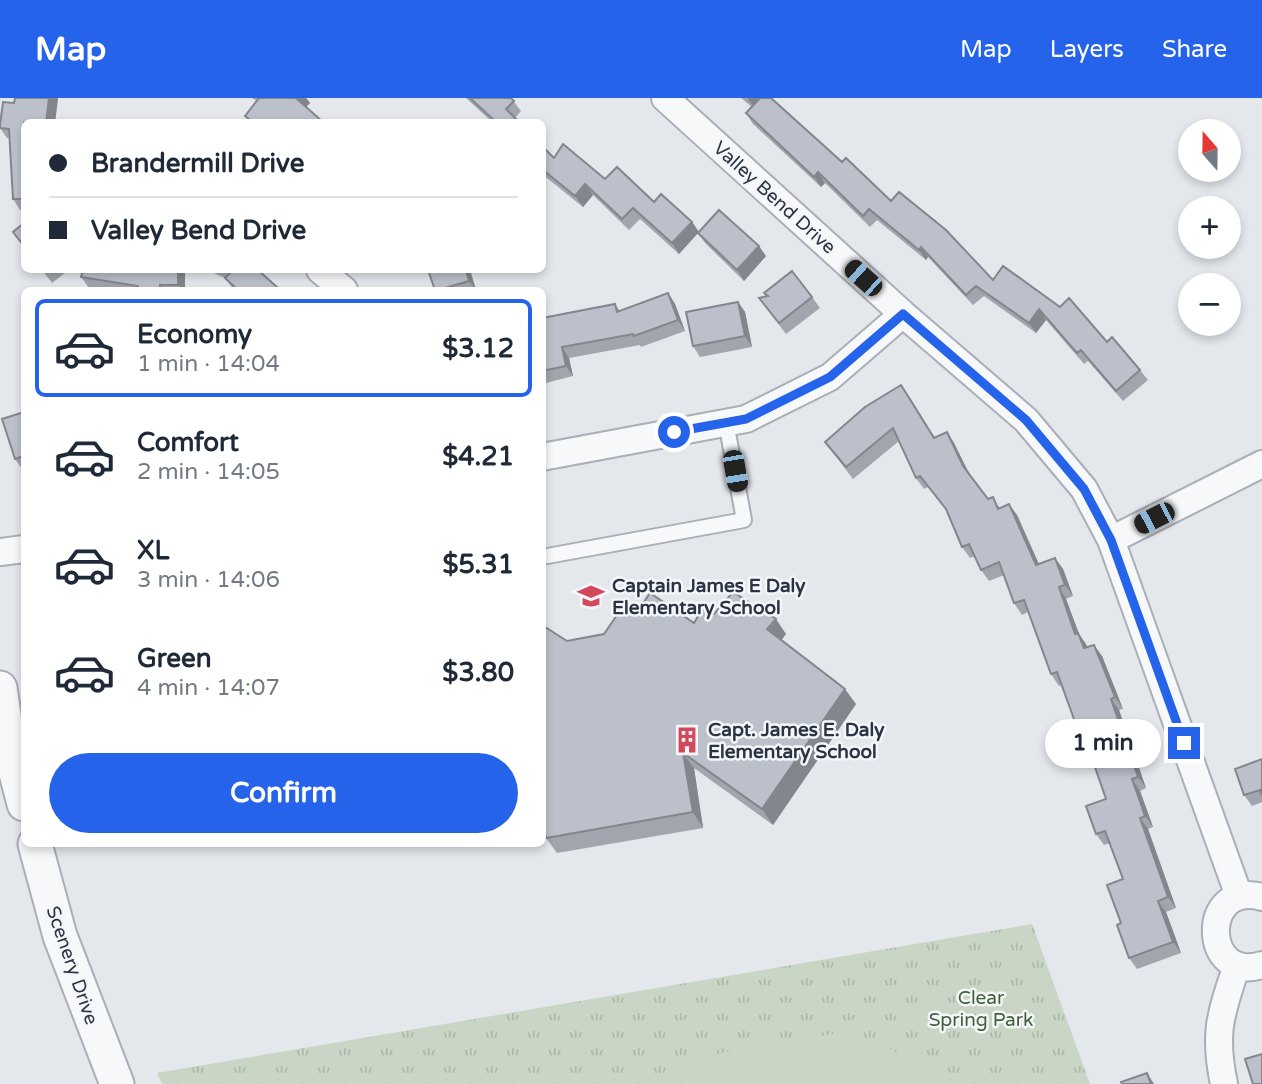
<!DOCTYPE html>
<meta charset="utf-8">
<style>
:root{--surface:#fff;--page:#f6f6f7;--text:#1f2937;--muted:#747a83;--line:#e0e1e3;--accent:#2563eb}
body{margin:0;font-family:"Varela Round",sans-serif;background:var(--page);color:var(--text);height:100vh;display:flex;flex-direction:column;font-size:26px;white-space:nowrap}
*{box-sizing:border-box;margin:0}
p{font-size:23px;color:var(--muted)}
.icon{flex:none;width:38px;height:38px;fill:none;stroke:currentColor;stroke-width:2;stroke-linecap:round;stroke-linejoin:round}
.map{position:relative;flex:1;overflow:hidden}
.side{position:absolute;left:21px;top:189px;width:525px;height:560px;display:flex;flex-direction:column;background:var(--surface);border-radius:10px;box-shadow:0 4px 10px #0003}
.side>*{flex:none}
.top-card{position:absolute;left:21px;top:21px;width:525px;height:154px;border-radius:10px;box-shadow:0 4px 10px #0003;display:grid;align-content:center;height:154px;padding:0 28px;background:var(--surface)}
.needle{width:46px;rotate:340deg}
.controls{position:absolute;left:1178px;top:21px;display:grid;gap:14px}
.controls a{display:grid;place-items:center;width:63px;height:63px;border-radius:50%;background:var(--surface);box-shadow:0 4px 10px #0003;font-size:35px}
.end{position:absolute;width:32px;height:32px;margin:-16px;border:9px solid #2563eb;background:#fff;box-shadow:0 0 0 4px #fff}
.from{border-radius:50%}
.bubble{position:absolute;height:49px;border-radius:24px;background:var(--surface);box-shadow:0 4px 10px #0003;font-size:23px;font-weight:700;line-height:49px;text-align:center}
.car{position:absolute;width:21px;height:42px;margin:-21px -10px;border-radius:9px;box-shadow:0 0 5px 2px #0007;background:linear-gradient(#222 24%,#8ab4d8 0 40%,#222 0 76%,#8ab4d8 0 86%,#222 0)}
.top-card b{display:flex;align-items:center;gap:24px;height:66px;font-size:26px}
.top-card b+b{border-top:2px solid var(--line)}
.top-card i{width:18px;height:18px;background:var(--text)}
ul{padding:12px 0 0;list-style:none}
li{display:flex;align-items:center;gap:21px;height:98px;margin:0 14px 10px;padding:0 14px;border:4px solid transparent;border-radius:10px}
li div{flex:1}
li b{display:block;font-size:26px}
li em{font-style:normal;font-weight:700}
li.active{border-color:var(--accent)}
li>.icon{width:63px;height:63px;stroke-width:1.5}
.primary-button{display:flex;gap:14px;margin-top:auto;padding:14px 28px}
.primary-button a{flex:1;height:80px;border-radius:42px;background:var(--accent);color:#fff;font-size:28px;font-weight:700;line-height:80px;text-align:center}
header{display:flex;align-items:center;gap:42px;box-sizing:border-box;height:98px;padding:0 35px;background:var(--accent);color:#fff}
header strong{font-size:33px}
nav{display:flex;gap:38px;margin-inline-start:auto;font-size:24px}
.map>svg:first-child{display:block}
</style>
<header>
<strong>Map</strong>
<nav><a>Map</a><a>Layers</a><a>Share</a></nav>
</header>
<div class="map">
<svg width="1262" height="986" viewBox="0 0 1262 986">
<defs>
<pattern id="park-tufts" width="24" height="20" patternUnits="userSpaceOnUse" patternTransform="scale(1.75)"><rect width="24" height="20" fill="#c9d6c5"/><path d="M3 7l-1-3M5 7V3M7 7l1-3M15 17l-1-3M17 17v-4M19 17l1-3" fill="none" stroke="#adb8ab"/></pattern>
</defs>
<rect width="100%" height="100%" fill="#e4e7ec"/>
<!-- park -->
<path fill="url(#park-tufts)" d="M1032,826L1090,986H162L157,975Z"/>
<!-- pitch -->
<path fill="#c9d6c5" d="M833,936L885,947L908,962L935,986H696L691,960Z"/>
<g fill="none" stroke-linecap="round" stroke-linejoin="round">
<!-- service casing -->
<g stroke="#a9aeb7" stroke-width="18">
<path id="service" d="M542,459L744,422L726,324"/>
</g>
<!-- minor casing -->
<g stroke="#a9aeb7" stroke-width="30">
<path id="minor" d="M665,0L903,216L1026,322L1084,391L1111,442L1239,798
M320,172L344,192
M542,359L746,321L830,279L903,216
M1111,442L1262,366
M0,454L24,451
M1262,799C1199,782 1202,886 1262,867
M1224,986C1213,934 1221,915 1237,867"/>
</g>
<!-- tertiary casing -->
<g stroke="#a9aeb7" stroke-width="37">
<path id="tertiary" d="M0,590L8,644L24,706
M35,746L60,838L117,986"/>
</g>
<!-- service -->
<use href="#service" stroke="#f7f8fa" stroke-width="14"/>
<!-- minor -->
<use href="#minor" stroke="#f7f8fa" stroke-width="26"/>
<!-- tertiary -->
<use href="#tertiary" stroke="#f7f8fa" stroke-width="33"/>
</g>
<!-- wall -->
<path fill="#a1a5ae" d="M15,0H58L55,24H24V111L20,112L13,101L9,40H7L0,30L14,5Z
M252,0H306L310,5L306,9L323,24H250L245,18L257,3Z
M466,0H511L521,13L515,20L519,24H492Z
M741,0H771L842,64L891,103L993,182L1107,244L1140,272L1148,282L1123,303L1088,263L1084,266L1046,222L1036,235L984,198L973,207L928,159L926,162L877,122L870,129L825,85L821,89L753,26L746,15L752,9Z
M542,48L554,60L605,81L654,104L692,124L699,134L766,158L744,183L705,145L698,135L679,156L640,121L629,132L593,97L583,109L542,76Z
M42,172H69L52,185Z
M185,172V192H105L89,190L81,179Z
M207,172H258L280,192H234L225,180Z
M470,172L476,192H435Z
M668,195L675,206L685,233L641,249L640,247L569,260L573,278L542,286V220L615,206L620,213Z
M764,195L812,199L820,210L786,236L759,200L766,199Z
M738,204L745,214L752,249L700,259L693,248Z
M909,298L935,340L954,345L969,377L988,401L1001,410L1017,417L1039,466L1055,460L1063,471L1073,498L1066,501L1079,536L1087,549L1102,558L1123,611L1119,612L1146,690L1140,693L1153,729L1148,731L1176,810L1166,814L1181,855L1137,871L1129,860L1121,825L1123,781L1110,745L1104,747L1096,736L1106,701L1093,664L1086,667L1078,656L1075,624L1061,587L1059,588L1051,576L1028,514L1022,517L1014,505L1004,477L989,483L981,472L975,458L970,460L962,449L947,413L928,389L924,391L916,380L899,343L853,381L825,344Z
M24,314V371H22L15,361Z
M638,513L694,525L714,516L786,536L781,542L856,606L773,727L694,670L703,730L557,755L546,740L567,543L604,536Z
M1262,661V704L1252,708L1244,697Z"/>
<!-- shaded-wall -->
<path fill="#83868d" d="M49,0H58L55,24H46Z
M298,0H306L310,5L304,11L297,1Z
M748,0H764L755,11L748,1Z
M818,74L825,85L821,89L814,79Z
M585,86L593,97L583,109L575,98Z
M692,124L699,134L679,156L672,145Z
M759,148L766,158L744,183L737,172Z
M921,149L928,159L926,162L919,152Z
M178,172H185V192H182L178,187Z
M466,172H470L476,192L469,183Z
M668,195L675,206L685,233L678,222Z
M738,204L745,214L752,249L745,238Z
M1039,211L1046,222L1036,235L1029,225Z
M562,249L569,260L573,278L566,268Z
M947,334L954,345L971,379L963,368Z
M1009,406L1017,417L1044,478L1036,467Z
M1055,460L1063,471L1073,498L1065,487Z
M1059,489L1066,501L1079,536L1086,546L1092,561L1075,536Z
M776,521L786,536L778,547L767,531Z
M1094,547L1102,558L1123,611L1115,599Z
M845,591L856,606L773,727L762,711Z
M1111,601L1119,612L1146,690L1138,679Z
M683,655L694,670L703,730L693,714Z
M1132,681L1140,693L1153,729L1145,718Z
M1140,720L1148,731L1176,810L1168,799Z
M1158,803L1166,814L1181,855L1173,844Z
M1147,975L1154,986H1151Z"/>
<!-- building -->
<path fill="#bbc0ca" stroke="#83868d" stroke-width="2" d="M15,0H49L46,24H24V101H13L9,31L0,30V27L3,4L14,5Z
M259,0H298L297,1L323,24H253L245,18Z
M470,0H511L514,3L506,11L519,24H496Z
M760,0H771L842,64L846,60L891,103L899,94L946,132L993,182L1003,168L1060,209L1069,200L1107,244L1112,239L1140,272L1116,293L1081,252L1077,255L1039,211L1029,225L976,188L966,197L921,149L919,152L869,111L863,118L818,74L814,79L746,15Z
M563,46L605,81L617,69L654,104L661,96L692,124L672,145L633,110L622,121L585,86L575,98L542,71V48L554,60Z
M719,112L759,148L737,172L698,135Z
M24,125V148L13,134Z
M83,172H178V187H160V192H138V188L81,179Z
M222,172H258L278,190L276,192H238L225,180L230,175Z
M428,172H466L469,183L438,192H435Z
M792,173L812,199L779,225L759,200L768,198L764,195Z
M668,195L678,222L634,238L633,236L562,249L566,268L542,273V220L615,206L617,214Z
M738,204L745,238L693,248L686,214Z
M901,287L934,340L947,334L963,368L988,401L993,399L998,411L1009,406L1036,467L1055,460L1065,487L1059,489L1075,536L1078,535L1084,550L1094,547L1115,599L1111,601L1138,679L1132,681L1145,718L1140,720L1168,799L1158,803L1173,844L1129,860L1117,827L1121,825L1107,787L1123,781L1105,733L1096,736L1086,708L1106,701L1089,652L1078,656L1067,626L1075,624L1057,574L1051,576L1024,502L1014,505L999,464L981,472L969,446L962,449L946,411L920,378L916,380L893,330L846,369L825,344L865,309Z
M24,314V358L15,361L2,321Z
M733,494L776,521L767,531L845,591L762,711L683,655L693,714L546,740L542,719V527L567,543L604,536L626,504L638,513L650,495L694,525L703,510L714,516Z
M1262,661V698L1260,692L1244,697L1235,671Z
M1262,956V986H1253L1245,961Z
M1147,975L1151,986H1122L1121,984Z"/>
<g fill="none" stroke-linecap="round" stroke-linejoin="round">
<!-- route -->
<path stroke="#2563eb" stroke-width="9" d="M674,334L746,321L830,279L903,216L1026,322L1084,391L1111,442L1184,645"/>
</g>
<!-- icons -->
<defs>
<g id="school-bare" transform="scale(2.1)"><path d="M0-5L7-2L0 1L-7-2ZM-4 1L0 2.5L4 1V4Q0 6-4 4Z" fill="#d1495b" stroke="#f4f6f9" stroke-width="2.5" paint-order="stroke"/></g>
<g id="building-bare" transform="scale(2.1)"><path d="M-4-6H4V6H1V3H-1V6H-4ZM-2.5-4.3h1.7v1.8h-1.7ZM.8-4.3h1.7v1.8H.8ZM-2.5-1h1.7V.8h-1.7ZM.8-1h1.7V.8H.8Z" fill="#d1495b" stroke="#f4f6f9" stroke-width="2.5" paint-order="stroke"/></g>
</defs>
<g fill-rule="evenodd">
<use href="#school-bare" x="591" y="498"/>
<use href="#building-bare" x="687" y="642"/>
</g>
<g text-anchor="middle" stroke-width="5" stroke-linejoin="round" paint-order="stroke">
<!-- street labels -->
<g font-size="19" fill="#2b3445" stroke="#f4f6f9">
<text transform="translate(775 99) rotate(42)" y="7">Valley Bend Drive</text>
<text transform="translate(73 867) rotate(71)" y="7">Scenery Drive</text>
</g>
<!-- poi labels -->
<g font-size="19" font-weight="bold" fill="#2b3445" stroke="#f4f6f9" text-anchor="start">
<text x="612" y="494">Captain James E Daly<tspan x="612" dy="22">Elementary School</tspan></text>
<text x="708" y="638">Capt. James E. Daly<tspan x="708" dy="22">Elementary School</tspan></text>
</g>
<!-- park labels -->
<g font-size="19" fill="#3f6138" stroke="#f4f6f9">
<text x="981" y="906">Clear<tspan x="981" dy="22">Spring Park</tspan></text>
</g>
</g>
</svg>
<div class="controls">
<a><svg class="needle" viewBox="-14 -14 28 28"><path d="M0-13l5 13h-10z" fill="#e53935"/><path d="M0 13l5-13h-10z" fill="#747a83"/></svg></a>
<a>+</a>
<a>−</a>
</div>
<i class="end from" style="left:674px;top:334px"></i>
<i class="end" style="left:1184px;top:645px"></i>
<div class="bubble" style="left:1045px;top:621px;width:116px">1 min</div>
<i class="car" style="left:863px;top:180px;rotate:312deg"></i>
<i class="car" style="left:735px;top:373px;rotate:170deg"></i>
<i class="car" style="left:1154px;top:420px;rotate:243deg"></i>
<div class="top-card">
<b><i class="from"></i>Brandermill Drive</b>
<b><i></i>Valley Bend Drive</b>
</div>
<section class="side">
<ul>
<li class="active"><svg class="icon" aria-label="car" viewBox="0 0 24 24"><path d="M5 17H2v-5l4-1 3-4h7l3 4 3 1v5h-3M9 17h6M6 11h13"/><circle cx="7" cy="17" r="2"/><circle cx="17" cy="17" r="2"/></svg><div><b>Economy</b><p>1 min · 14:04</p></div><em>$3.12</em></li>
<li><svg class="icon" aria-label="car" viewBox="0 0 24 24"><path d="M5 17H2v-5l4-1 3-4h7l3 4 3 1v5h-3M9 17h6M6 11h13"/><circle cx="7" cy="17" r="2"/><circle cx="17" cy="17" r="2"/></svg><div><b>Comfort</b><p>2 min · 14:05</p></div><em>$4.21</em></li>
<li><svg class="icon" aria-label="car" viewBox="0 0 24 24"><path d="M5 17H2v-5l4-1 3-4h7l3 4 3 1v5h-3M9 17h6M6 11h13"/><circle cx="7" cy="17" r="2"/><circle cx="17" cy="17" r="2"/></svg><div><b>XL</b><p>3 min · 14:06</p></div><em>$5.31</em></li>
<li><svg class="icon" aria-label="car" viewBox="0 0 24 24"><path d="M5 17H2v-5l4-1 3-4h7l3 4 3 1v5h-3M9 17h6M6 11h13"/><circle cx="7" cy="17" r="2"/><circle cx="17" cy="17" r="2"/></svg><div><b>Green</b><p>4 min · 14:07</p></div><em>$3.80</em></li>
</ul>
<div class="primary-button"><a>Confirm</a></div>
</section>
</div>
